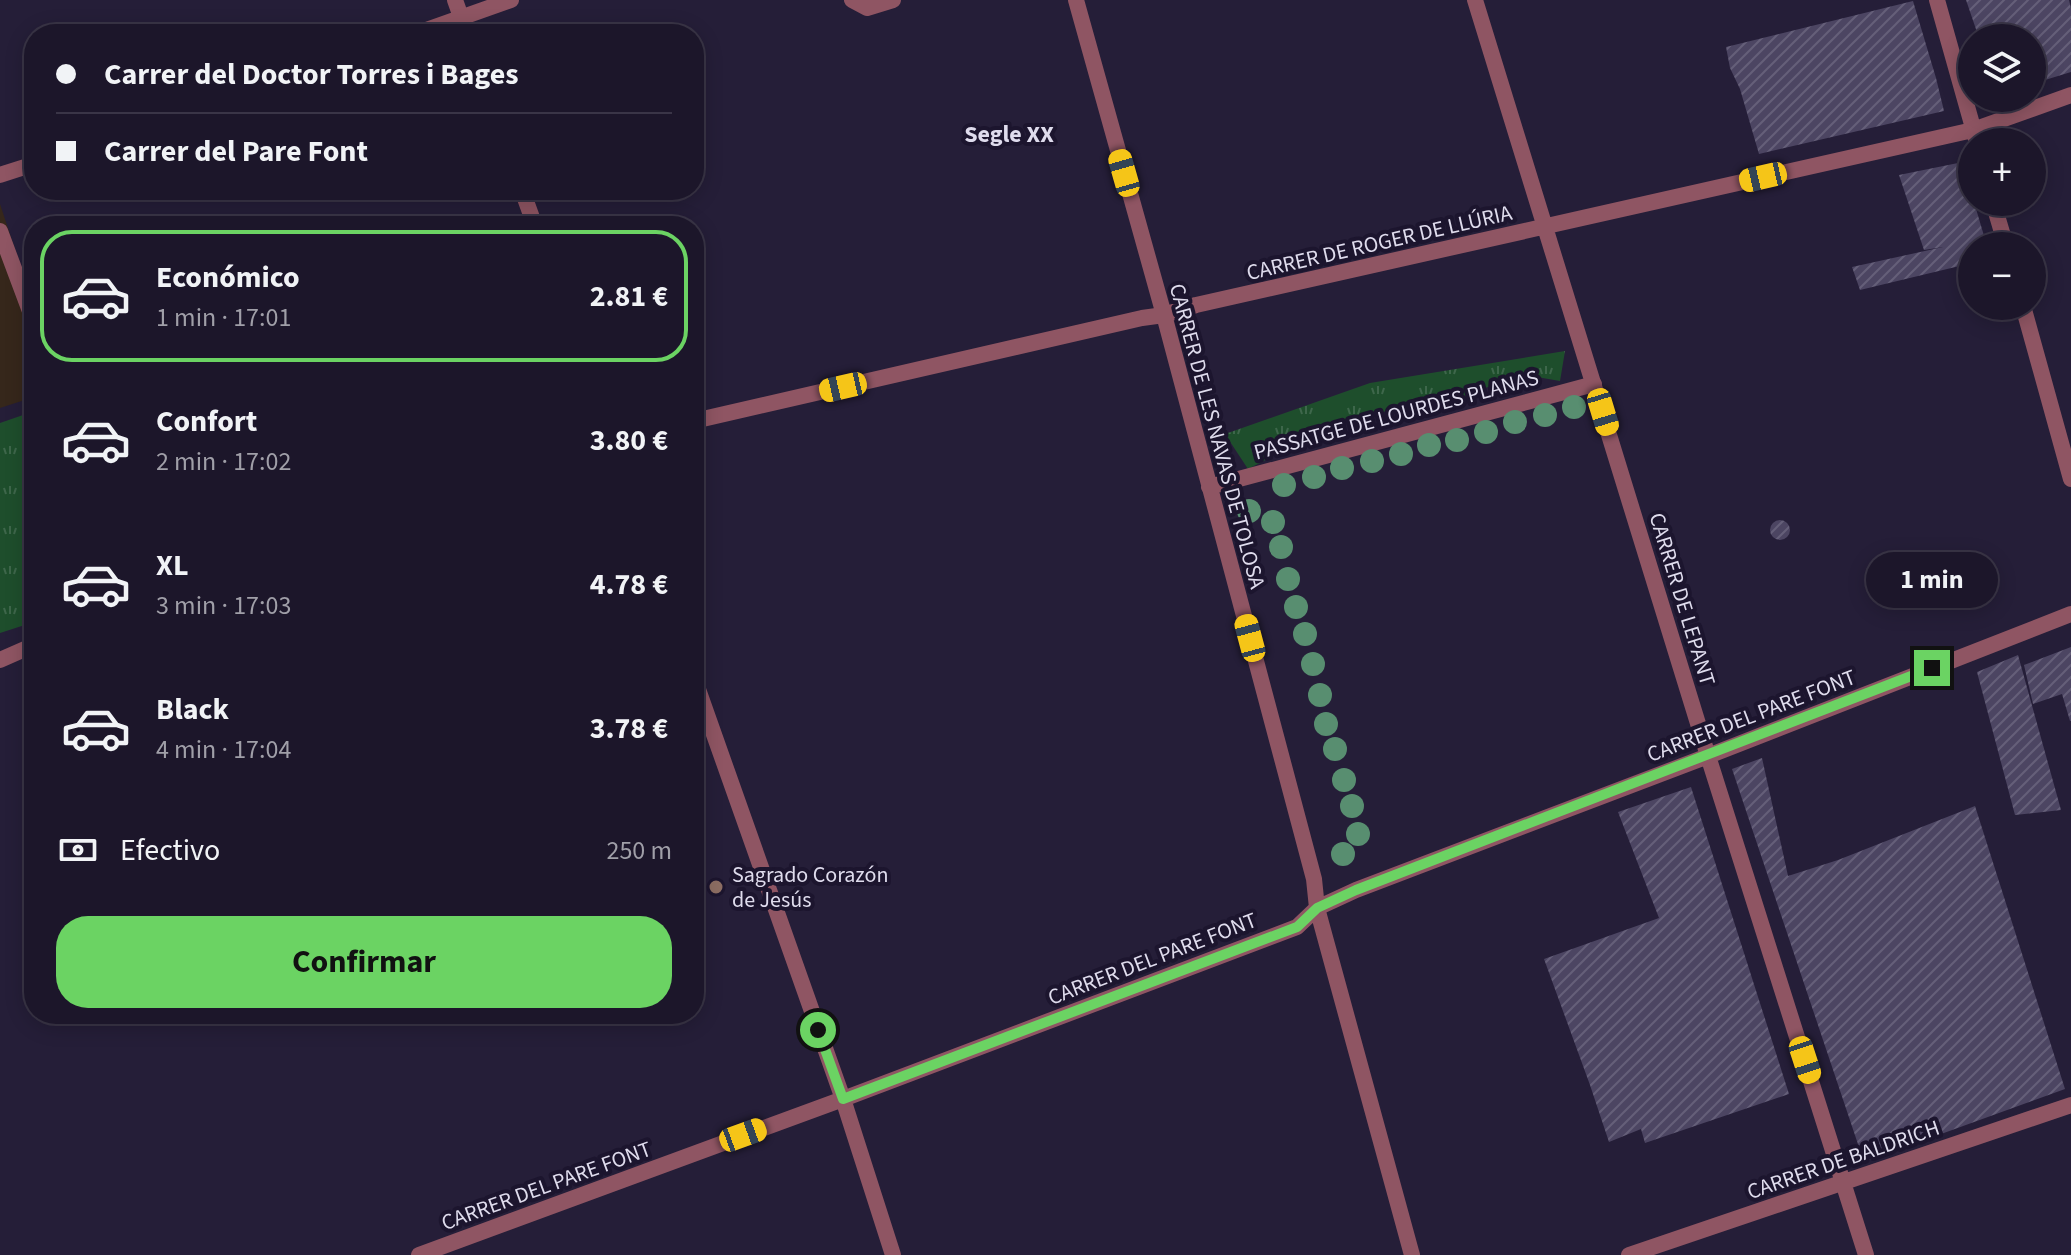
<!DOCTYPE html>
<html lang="es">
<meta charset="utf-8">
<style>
:root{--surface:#1c162a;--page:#251f32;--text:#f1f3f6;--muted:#a09fa8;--line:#3a3547;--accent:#6bd363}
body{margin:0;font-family:"Source Sans 3",sans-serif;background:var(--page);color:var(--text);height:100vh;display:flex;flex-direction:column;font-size:30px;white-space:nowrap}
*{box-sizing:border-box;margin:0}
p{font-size:26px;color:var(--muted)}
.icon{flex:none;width:44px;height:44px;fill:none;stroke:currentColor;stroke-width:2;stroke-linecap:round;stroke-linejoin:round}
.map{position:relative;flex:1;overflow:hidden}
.details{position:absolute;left:24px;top:216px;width:680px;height:808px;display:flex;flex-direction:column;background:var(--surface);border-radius:32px;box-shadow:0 4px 20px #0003,0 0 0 2px var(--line)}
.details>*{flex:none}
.hud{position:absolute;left:24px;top:24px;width:680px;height:176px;border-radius:32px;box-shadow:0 4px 20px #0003,0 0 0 2px var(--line);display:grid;align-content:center;height:176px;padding:0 32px;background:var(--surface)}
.fabs{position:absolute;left:1958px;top:24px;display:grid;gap:16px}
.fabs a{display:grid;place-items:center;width:88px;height:88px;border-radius:50%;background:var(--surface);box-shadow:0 4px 20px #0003,0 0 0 2px var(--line);font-size:40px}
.end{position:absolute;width:36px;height:36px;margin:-18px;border:10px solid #6bd363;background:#111;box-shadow:0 0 0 4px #111}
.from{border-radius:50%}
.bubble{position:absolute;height:56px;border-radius:28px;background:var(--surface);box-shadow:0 4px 20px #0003,0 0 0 2px var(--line);font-size:26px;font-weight:700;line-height:56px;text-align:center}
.car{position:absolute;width:24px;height:48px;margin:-24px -12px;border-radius:10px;box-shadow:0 0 6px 2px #0007;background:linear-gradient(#f5c518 24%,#345 0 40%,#f5c518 0 76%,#345 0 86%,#f5c518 0)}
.hud b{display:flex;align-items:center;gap:28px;height:76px;font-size:30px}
.hud b+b{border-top:2px solid var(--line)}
.hud i{width:20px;height:20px;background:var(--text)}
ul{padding:14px 0 0;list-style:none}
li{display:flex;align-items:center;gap:24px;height:132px;margin:0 16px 12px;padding:0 16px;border:4px solid transparent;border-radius:32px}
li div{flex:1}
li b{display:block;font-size:30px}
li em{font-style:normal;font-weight:700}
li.selected{border-color:var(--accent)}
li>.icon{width:72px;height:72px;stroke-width:1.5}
.pay{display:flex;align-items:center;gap:20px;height:88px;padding:0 32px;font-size:30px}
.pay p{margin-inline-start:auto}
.primary-button{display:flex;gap:16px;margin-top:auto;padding:16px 32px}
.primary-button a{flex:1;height:92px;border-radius:32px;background:var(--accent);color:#111;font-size:32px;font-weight:700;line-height:92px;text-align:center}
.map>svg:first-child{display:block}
</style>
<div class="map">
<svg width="2071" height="1255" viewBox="0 0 2071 1255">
<defs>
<pattern id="grass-tufts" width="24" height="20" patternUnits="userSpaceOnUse" patternTransform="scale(2)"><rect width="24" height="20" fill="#1e4e2c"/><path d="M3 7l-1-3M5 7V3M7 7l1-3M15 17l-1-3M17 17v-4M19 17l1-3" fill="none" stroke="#3e674b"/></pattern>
<pattern id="building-hatch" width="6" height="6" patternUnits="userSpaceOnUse" patternTransform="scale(2)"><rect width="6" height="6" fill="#4c4562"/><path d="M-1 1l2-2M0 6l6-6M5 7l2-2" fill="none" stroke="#655f79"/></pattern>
</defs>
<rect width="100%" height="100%" fill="#251e38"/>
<!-- industrial -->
<path fill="#36271b" d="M0,204L34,307V397L0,408Z"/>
<!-- grass -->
<path fill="url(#grass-tufts)" d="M1565,351L1560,381L1519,374L1452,402L1349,417L1248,469L1225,434L1370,383Z
M29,413L34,427V622L0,633V423Z"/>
<!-- building -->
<path fill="url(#building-hatch)" d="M1966,0H2069L2071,8V72L2032,84V38H1979Z
M1913,1L1936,78L1944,111L1759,154L1740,89L1730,68L1726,47Z
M1963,162L1972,194V202H1974L1987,246H1972V263L1860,290L1852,267L1943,247L1924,250L1899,175Z
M1770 530a10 10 0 1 1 20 0a10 10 0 1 1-20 0Z
M2071,647V721H2070L2062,694L2033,704L2024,665Z
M2018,655L2061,810L2015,815L1977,672Z
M1762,758L1788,876L1838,860L1975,806L2065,1089L1864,1162L1732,769Z
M1691,787L1789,1094L1645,1143L1641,1129L1609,1142L1590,1085L1544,959L1659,918L1618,812Z"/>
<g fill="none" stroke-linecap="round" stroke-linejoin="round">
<!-- street -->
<path stroke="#8f5563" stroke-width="16" d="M455,0L467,34
M852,0L867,8L893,0
M1076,0L1164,315L1314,879L1317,908L1412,1255
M1475,0L1708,756L1866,1255
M1937,0L1977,142
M415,34L511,0
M0,175L34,164
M522,190L535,226
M1993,202L2006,246
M0,231L34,322
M2023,306L2071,479
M694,421L1142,318L1164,315L1196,305L1973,130L2071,95
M1209,487L1594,384
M0,660L34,645
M694,678L843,1099L893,1255
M419,1255L843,1099L1297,927L1317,908L1356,890L1708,756L2071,614
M1629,1255L2071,1105"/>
</g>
<!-- trees -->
<g fill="#588e70">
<circle cx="1574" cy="407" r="12"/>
<circle cx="1545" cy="415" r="12"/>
<circle cx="1515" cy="422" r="12"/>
<circle cx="1486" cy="432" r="12"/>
<circle cx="1457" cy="440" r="12"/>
<circle cx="1429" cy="445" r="12"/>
<circle cx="1401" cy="454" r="12"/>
<circle cx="1372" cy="461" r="12"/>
<circle cx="1342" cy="468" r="12"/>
<circle cx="1314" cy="477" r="12"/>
<circle cx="1284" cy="485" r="12"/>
<circle cx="1249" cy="511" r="12"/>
<circle cx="1273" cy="522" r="12"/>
<circle cx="1281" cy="547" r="12"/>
<circle cx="1288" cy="579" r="12"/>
<circle cx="1296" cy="607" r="12"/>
<circle cx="1305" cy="634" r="12"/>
<circle cx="1313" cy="664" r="12"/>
<circle cx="1320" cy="695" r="12"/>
<circle cx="1326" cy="724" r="12"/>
<circle cx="1335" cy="749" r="12"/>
<circle cx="1344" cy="780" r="12"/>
<circle cx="1352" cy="806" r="12"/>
<circle cx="1358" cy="834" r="12"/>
<circle cx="1343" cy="854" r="12"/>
</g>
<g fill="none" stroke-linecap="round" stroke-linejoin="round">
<!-- route -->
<path stroke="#6bd363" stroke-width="10" d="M818,1030L843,1099L1297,927L1317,908L1356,890L1932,668"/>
</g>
<!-- markers -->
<circle fill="#8d6e63" stroke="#1c152e" stroke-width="3" cx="716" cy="887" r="8"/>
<g text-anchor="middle" stroke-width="8" stroke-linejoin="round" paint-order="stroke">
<!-- street labels -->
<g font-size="22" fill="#dfdced" stroke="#1c152e">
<text transform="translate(1379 242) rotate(-13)" y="8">CARRER DE ROGER DE LLÚRIA</text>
<text transform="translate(1396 414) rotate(-15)" y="8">PASSATGE DE LOURDES PLANAS</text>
<text transform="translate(1218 436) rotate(75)" y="8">CARRER DE LES NAVAS DE TOLOSA</text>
<text transform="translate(1683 599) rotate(73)" y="8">CARRER DE LEPANT</text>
<text transform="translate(1751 715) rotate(-21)" y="8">CARRER DEL PARE FONT</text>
<text transform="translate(1152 958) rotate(-21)" y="8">CARRER DEL PARE FONT</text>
<text transform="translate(1843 1159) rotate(-19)" y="8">CARRER DE BALDRICH</text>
<text transform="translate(546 1185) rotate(-20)" y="8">CARRER DEL PARE FONT</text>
</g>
<!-- poi labels -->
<g font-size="22" fill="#dfdced" stroke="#1c152e" text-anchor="start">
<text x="732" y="882">Sagrado Corazón<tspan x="732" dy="25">de Jesús</tspan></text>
</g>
<!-- neighbourhood labels -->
<g font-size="24" font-weight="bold" fill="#dfdced" stroke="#1c152e">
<text x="1009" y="142">Segle XX</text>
</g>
</g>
</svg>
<div class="fabs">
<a><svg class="icon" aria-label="layers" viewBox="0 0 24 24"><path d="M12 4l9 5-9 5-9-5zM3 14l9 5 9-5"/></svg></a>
<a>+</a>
<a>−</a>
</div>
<i class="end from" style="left:818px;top:1030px"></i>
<i class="end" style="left:1932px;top:668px"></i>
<div class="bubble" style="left:1866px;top:552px;width:132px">1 min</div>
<i class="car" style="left:1124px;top:173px;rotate:344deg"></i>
<i class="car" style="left:1763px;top:177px;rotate:257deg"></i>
<i class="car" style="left:843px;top:387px;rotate:257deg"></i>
<i class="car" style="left:1603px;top:412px;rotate:163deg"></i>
<i class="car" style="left:1250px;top:638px;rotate:345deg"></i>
<i class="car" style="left:1805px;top:1060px;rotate:162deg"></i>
<i class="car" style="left:743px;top:1135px;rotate:70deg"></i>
<div class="hud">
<b><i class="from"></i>Carrer del Doctor Torres i Bages</b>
<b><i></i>Carrer del Pare Font</b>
</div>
<section class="details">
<ul>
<li class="selected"><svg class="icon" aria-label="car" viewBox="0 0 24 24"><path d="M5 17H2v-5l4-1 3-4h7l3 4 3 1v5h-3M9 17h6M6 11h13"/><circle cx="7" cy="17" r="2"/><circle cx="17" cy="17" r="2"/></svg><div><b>Económico</b><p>1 min · 17:01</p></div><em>2.81 €</em></li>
<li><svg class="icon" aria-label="car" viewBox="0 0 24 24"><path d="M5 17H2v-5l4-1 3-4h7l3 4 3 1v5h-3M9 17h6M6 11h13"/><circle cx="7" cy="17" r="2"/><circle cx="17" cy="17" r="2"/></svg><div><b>Confort</b><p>2 min · 17:02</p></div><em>3.80 €</em></li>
<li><svg class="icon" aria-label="car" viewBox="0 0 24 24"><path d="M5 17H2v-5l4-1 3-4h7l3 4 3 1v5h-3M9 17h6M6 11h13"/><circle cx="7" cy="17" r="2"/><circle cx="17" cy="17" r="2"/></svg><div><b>XL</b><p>3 min · 17:03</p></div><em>4.78 €</em></li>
<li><svg class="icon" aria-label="car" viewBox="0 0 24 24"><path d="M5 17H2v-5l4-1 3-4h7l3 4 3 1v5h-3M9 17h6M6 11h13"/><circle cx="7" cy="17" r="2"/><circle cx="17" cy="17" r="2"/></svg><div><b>Black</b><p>4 min · 17:04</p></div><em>3.78 €</em></li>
</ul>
<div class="pay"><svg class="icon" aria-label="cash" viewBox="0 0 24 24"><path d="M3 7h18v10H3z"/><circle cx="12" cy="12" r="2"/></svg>Efectivo<p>250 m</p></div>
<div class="primary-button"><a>Confirmar</a></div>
</section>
</div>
